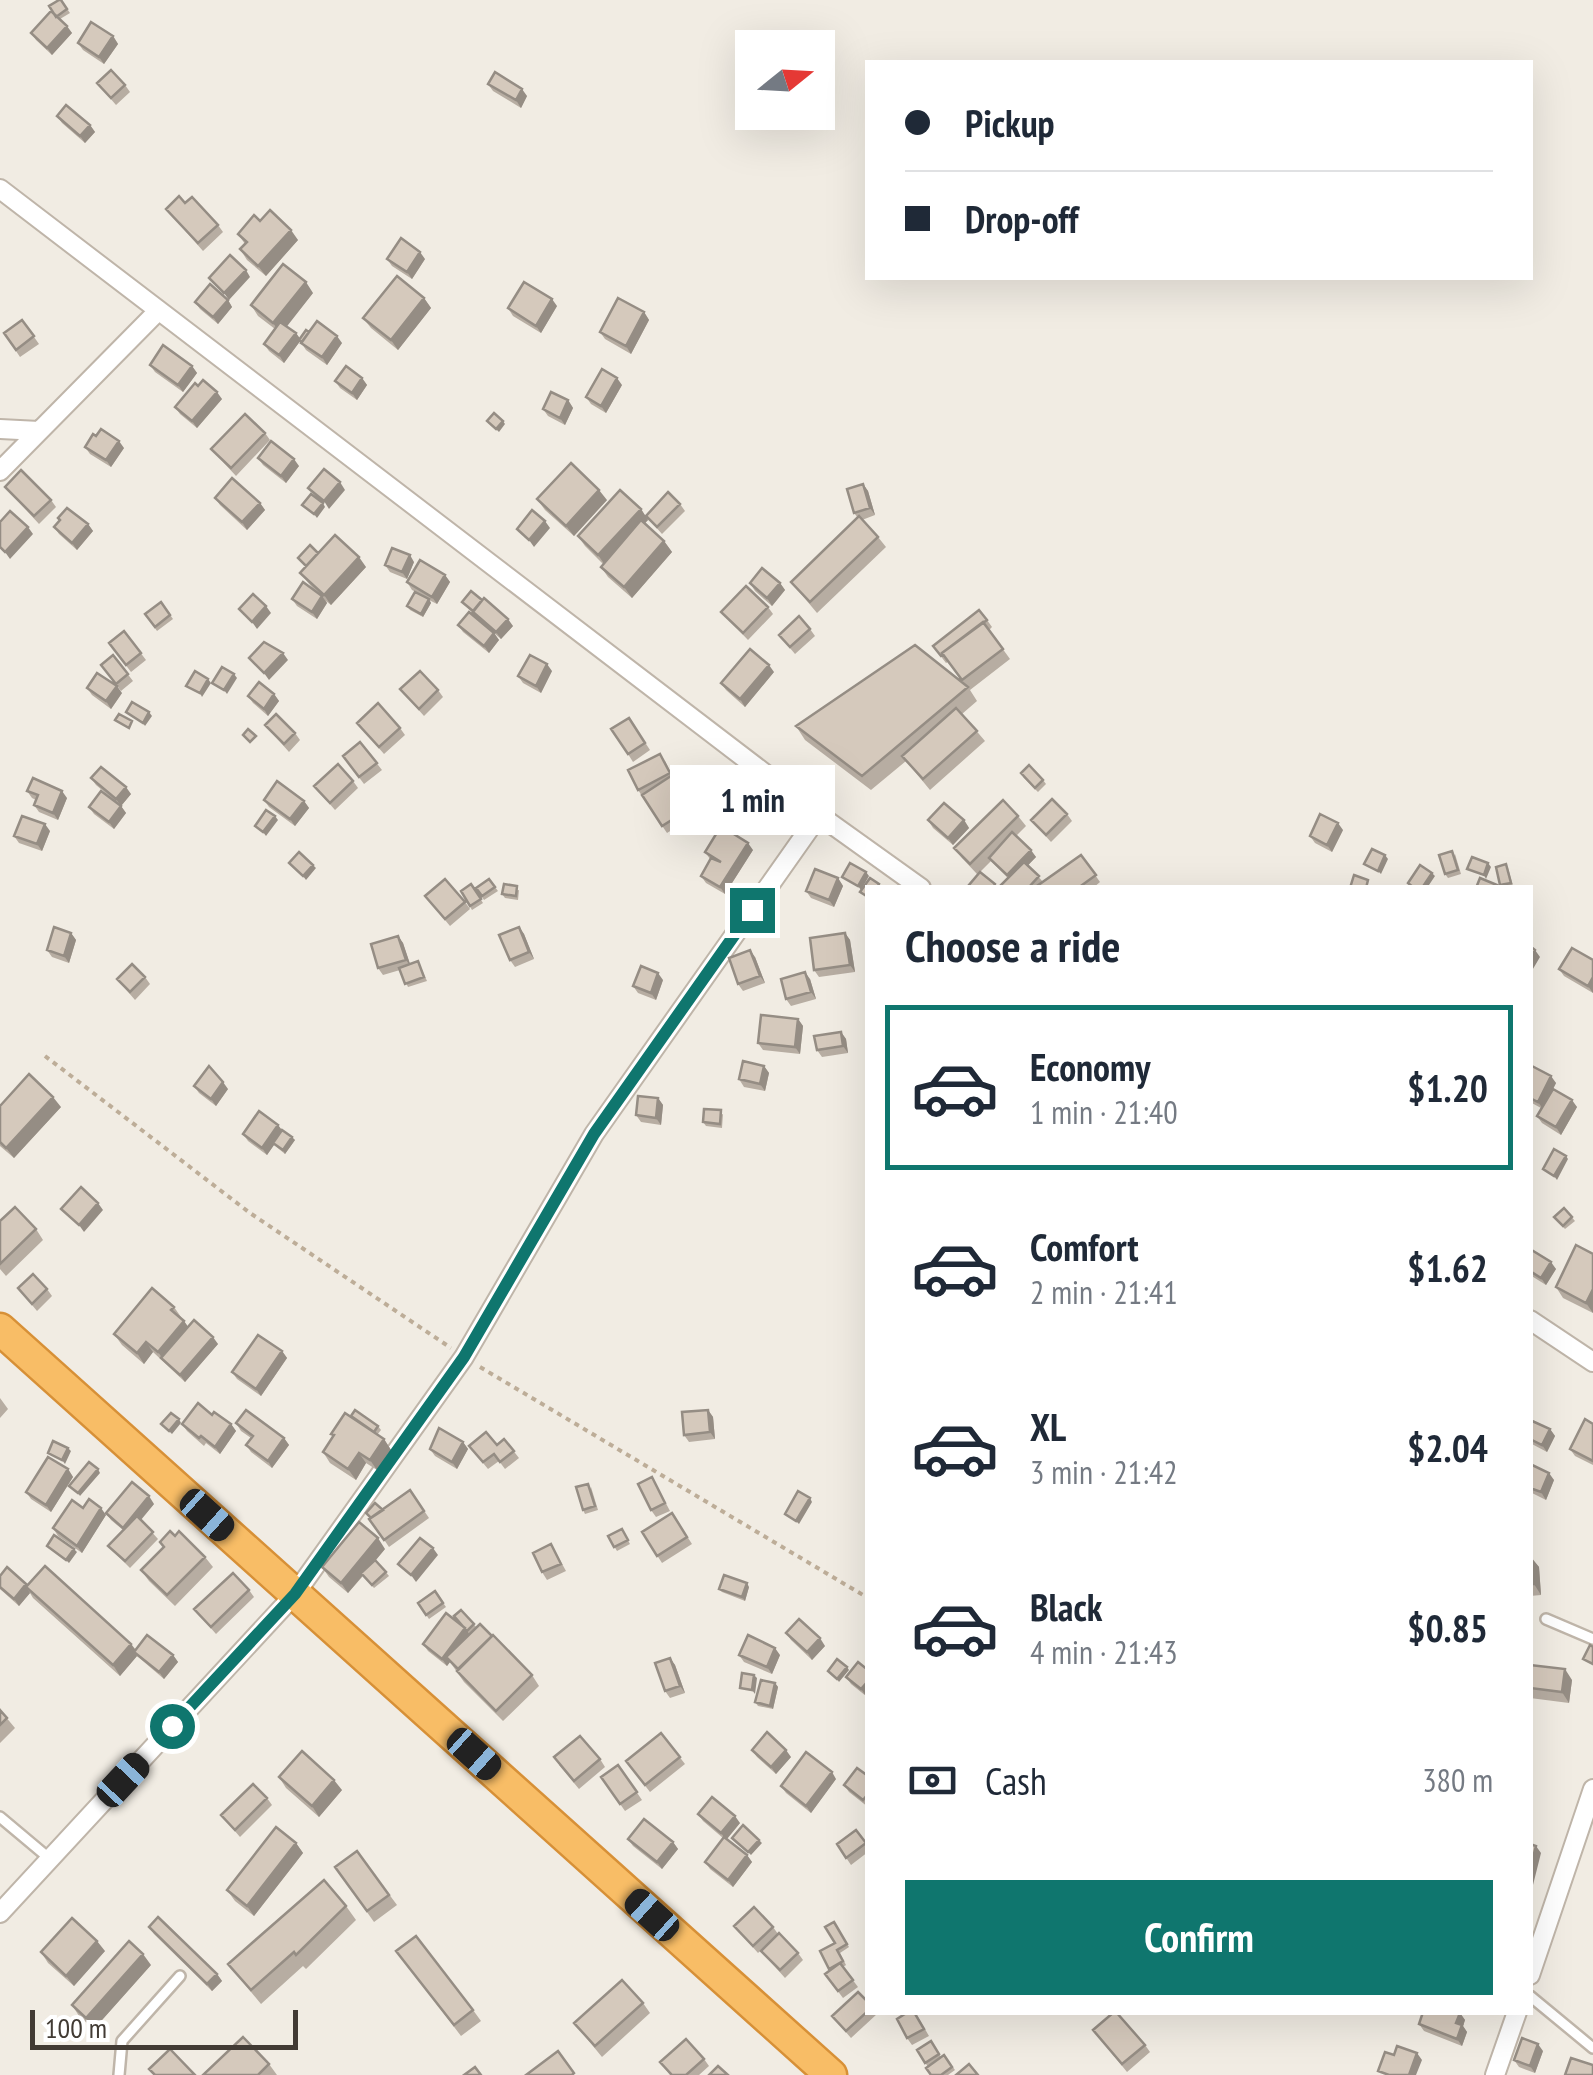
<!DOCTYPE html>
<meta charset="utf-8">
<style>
:root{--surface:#fff;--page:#f2f2f3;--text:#1f2937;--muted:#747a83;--line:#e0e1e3;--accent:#0f766e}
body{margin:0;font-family:"PT Sans Narrow",sans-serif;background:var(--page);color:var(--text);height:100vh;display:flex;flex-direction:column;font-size:38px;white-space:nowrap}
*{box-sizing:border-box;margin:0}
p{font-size:32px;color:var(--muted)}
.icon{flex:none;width:55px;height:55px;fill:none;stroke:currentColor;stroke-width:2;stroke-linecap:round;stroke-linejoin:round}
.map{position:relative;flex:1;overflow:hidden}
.side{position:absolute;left:865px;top:885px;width:668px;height:1130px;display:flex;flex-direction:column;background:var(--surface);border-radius:0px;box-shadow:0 10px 40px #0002}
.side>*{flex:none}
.banner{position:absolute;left:865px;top:60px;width:668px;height:220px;border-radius:0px;box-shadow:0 10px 40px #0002;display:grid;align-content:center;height:220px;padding:0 40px;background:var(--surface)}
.needle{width:65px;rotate:72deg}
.fabs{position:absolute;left:735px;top:30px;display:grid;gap:20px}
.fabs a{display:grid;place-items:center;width:100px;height:100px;border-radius:0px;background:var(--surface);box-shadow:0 10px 40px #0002;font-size:50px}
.scale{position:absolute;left:30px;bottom:25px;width:268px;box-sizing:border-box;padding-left:10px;border:5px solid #423b34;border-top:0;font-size:28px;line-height:35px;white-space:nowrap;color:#423b34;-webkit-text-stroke:8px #fff;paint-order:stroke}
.end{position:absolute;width:45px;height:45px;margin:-22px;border:12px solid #0f766e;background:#fff;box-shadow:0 0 0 5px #fff}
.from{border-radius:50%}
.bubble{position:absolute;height:70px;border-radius:0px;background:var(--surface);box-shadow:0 10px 40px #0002;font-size:32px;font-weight:800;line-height:70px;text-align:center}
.car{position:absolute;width:30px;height:60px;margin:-30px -15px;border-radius:12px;box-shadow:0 0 8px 2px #0007;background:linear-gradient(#222 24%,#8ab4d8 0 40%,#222 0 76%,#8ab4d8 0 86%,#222 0)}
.banner b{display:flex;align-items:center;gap:35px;height:95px;font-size:38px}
.banner b+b{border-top:2px solid var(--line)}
.banner i{width:25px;height:25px;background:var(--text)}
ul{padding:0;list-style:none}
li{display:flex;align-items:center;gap:30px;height:165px;margin:0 20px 15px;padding:0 20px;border:5px solid transparent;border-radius:0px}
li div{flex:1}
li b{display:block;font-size:38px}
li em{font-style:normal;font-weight:800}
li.on{border-color:var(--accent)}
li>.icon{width:90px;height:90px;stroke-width:1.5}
h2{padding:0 40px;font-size:45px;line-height:120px}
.pay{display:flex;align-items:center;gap:25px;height:110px;padding:0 40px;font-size:38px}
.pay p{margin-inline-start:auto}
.cta{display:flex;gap:20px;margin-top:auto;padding:20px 40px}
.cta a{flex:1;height:115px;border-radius:0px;background:var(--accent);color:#fff;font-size:40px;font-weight:800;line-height:115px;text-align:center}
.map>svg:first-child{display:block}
</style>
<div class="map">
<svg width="1593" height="2075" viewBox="0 0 1593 2075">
<rect width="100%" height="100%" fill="#f1ece3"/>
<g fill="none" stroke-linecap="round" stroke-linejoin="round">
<!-- lane casing -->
<g stroke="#bfb5a9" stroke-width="14">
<path id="lane" d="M1546,1619L1593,1639
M0,1817L50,1859
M1530,1996L1593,2048
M119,2075L122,2041L180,1976"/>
</g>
<!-- street casing -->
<g stroke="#bfb5a9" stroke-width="22">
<path id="street" d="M0,189L819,815L921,888
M0,429L39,431
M0,471L158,311
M1530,1320L1593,1362
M0,1913L295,1594L464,1357L594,1134L819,815
M1530,1975L1593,1789
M1495,2075L1517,2012"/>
</g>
<!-- highway casing -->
<g stroke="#d79037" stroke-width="35">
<path id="highway" d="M0,1329L831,2075"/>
</g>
<!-- path -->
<path stroke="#bdad98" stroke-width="4" stroke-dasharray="5 5" stroke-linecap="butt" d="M45,1056L250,1213L451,1348
M480,1367L868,1598"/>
<!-- lane -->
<use href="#lane" stroke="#fff" stroke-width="9"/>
<!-- street -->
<use href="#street" stroke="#fff" stroke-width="18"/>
<!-- highway -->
<use href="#highway" stroke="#f8bd66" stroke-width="30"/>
</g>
<!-- wall -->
<path fill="#b7ada2" d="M61,0L70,13L60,19L72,33L52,55L36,40L31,33Z
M113,36L118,44L104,64L83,50L78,43Z
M97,83L125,85L130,92L116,105Z
M488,84L527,96L521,108L493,91Z
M57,116L90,125L95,132L85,143L62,123Z
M185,203L218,225L223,232L203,251L166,209Z
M260,221L298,240L266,276L247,260L240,249L245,244L238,234Z
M387,259H425L412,279L392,266Z
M313,293L286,326L296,333L300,339L309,332L342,343L327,365L306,350L300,341L284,363L269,351L264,344L275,329L258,316L251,305Z
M424,298L431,308L398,350L371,328L363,318Z
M228,300L232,307L218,324L200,309L195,302Z
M557,306L541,333L513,316L508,308Z
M644,312L649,320L631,354L605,339L600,332Z
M22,320L39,344L20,357L4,333Z
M150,365L192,366L197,373L183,392L155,372Z
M362,378L367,385L357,400L340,388L335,381Z
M622,385L606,413L591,404L586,397Z
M198,386L222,399L197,428L180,414L175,407Z
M568,400L573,408L565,425L548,416L543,409Z
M265,433L270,440L236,476L211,449Z
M85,447L124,448L111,467L90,454Z
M258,458L299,466L286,483L263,465Z
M863,484L868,491L875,515L862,520L878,537L886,547L817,613L791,582L858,518L854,513Z
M5,487L51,500L56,507L39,524Z
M215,498L260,503L265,510L247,530L220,505Z
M537,499L607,500L574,536L545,510Z
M680,504L685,511L662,534L646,516Z
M641,509L648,520L644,524L664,541L672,552L632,598L608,577L601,567L603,564L585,546L578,536Z
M88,524L93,531L77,550L59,534L54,527Z
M318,553L366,567L331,605L326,601L327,603L317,619L297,606L292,599L315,591L300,573L306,567L298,558Z
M414,562L407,579L390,572L385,565Z
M445,575L450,582L437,604L429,600L431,603L423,617L410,610L407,606L420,594L412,590L407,582Z
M750,583H780L785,590L772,606L755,591Z
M161,602L173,619L157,631L145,614Z
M462,602L513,626L501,639L494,633L499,640L489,653L463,632L458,625L478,619Z
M768,607L773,614L748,640L721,612Z
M987,620L992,627L989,630L1010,659L970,690L977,701L962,714L985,741L930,790L906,761L871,790L805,740L796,726L966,686L948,662L946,663L933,646Z
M810,629L815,636L795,654L779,635Z
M124,631L146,660L131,672L109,643Z
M113,655L133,681L121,691L101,665Z
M552,671L541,693L523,683L518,676Z
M774,672L745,707L726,690L721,683Z
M87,688L122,693L111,709L92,695Z
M400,689L438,690L443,697L424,716Z
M274,694L279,701L268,716L253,703L248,696Z
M629,718L650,750L633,762L628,754Z
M357,723L400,728L405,735L384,754Z
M265,725L295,733L300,740L289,752Z
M360,742L382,770L364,784L343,756Z
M665,761L672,775L674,774L699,813L667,833L638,790Z
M1023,777L1043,780L1046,784L1038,792Z
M91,778L131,794L121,806L96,785Z
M353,781L358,788L335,810L314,786Z
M27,791L67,798L58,820L39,812L34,805L36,800L32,798Z
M264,800L304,801L309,808L295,826L269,807Z
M121,806L126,813L114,829L94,814L89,807Z
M1067,814L1072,821L1051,842L1031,820Z
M1018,816L1026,826L1016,836L1036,857L1028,865L1043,882L1081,855L1100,882L1093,888H1000L1008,878L991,861L980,872L998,887L977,874L962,858L954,848Z
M928,820H964L969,828L953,845L933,828Z
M1343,830L1332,852L1315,843L1310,836Z
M50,831L42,851L19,843L14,836Z
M753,850L725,894L706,883L701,876L710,859L705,852Z
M1455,854L1461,874L1448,878L1445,874Z
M1508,868L1513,886L1502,888L1500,885Z
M838,878L843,886L834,907L811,898L806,891Z
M489,879L498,891L484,900L476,888Z
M471,884L483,903L472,910L461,891Z
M519,890L518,900L505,898L502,894Z
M425,896L465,902L470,909L450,926Z
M519,927L524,934L534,959L515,967L510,960Z
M71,933L76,940L69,963L52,957L47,950Z
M845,933L850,940L855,972L819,977L814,970Z
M398,936L403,943L410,964L418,961L427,981L408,987L400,970L383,975L378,968Z
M755,957L765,983L743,991L738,984Z
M1593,960V993L1564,976L1559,969Z
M145,977L150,984L135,1000L117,979Z
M810,979L816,999L791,1006L786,999Z
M663,980L656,1000L638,993L633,986Z
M798,1019L803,1026L800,1054L763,1050L758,1043Z
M841,1032L846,1039L848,1053L822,1057L817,1050Z
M1530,1065L1556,1083L1553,1089L1577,1107L1561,1135L1542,1123L1537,1116L1541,1108L1530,1102Z
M764,1066L769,1073L765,1091L744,1087L739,1079Z
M194,1086L228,1089L216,1106L199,1093Z
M658,1098L663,1105L661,1125L641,1122L636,1115Z
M0,1106L61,1107L14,1158L0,1146Z
M723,1114L722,1128L706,1126L703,1122Z
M278,1125L282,1130L295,1140L285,1154L274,1145L267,1155L248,1141L243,1134Z
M1564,1208L1575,1221L1565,1229L1554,1217Z
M0,1221L36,1229L43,1240L6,1276L0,1269Z
M1530,1249L1556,1269L1546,1285L1530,1275Z
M1593,1254V1313L1563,1298L1556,1287Z
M18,1288L47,1289L52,1296L37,1311Z
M174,1307L188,1327L218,1344L185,1382L153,1352L144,1364L122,1345L114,1334Z
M282,1351L287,1358L261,1396L237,1379L232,1372Z
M0,1398L8,1409L0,1418Z
M708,1410L713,1417L715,1439L689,1442L684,1435Z
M212,1415L231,1424L236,1431L220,1454L206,1443L204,1446L187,1431L182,1424Z
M352,1418L378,1426L381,1430L377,1435L384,1439L391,1450L377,1470L366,1463L356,1480L330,1463L323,1452L333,1436L331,1434Z
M1530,1420L1550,1429L1555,1436L1547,1452L1530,1443Z
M236,1423L284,1438L289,1445L272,1468L251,1452L246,1445L251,1438L241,1431Z
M1593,1424V1465L1575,1456L1570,1449Z
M504,1439L519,1458L505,1469L499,1461L488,1469L469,1446L497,1445Z
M463,1442L468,1449L457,1469L435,1456L430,1449Z
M1530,1464L1554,1480L1546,1500L1530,1492Z
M68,1469L73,1477L51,1512L31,1499L26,1492Z
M652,1477L670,1511L656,1517L651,1510Z
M591,1487L598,1510L585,1514L583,1510Z
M410,1490L429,1518L389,1547L366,1513L383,1510Z
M154,1504L141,1520L158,1539L130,1568L108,1546L123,1530L111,1520L106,1513Z
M83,1508L106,1515L82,1553L58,1536L53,1528Z
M672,1513L692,1544L662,1563L642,1532Z
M622,1529L630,1544L617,1551L608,1536Z
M160,1542L205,1557L213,1567L175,1606L149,1581L141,1570L164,1547Z
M551,1544L566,1571L547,1580L542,1572Z
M385,1549L376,1560L389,1576L374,1588L363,1576L348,1593L329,1577L322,1567Z
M1530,1557L1539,1567L1541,1595L1530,1596Z
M0,1576L27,1586L131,1644L136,1650L173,1655L178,1662L164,1679L137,1656L120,1676L33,1598L30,1593L19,1606L0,1589Z
M749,1587L745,1601L722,1592L719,1589Z
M249,1590L254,1597L216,1634L194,1609Z
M435,1591L446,1607L429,1619L418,1603Z
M461,1610L477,1628L532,1675L539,1686L503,1721L464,1682L450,1662L447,1666L428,1651L423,1644L460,1624Z
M786,1633L825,1646L812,1660L791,1640Z
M739,1655H780L772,1674L744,1662Z
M670,1658L675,1665L685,1693L670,1698L665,1691Z
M1530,1665L1572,1680L1569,1703L1530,1698Z
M868,1670V1694L866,1696L851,1684L846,1677Z
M775,1683L778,1687L773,1709L758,1706L755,1702Z
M0,1710L15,1728L0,1743Z
M661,1733L685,1764L650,1792L626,1761Z
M752,1750L791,1757L776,1774L757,1757Z
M600,1759L605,1767L579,1789L559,1765Z
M618,1765L642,1800L625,1811L601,1777Z
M868,1776V1807L849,1792L844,1785Z
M279,1777L342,1790L319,1817L286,1788Z
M836,1779L811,1813L786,1793L781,1786Z
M267,1798L272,1805L240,1837L221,1815Z
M698,1814L740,1823L727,1839L747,1855L752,1862L733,1887L710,1869L705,1862L723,1838L703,1821Z
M856,1830L868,1845V1852L851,1865L837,1844Z
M628,1839L673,1842L678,1849L662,1869L633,1846Z
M296,1843L303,1853L254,1916L235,1901L227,1890Z
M357,1851L397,1905L374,1922L335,1867Z
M346,1906L356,1920L306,1969L303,1966L261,2004L228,1964Z
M834,1922L849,1947L840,1953L846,1965L843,1967L858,1987L843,1998L825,1974L830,1970L820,1951L835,1943Z
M734,1926L773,1927L778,1934L758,1953Z
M149,1927L217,1974L222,1981L212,1991L154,1934Z
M105,1951L74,1986L48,1963L41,1952Z
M761,1951L798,1953L803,1960L785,1978Z
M404,1961L473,2010L481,2021L461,2036Z
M151,1965L94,2029L79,2016L72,2005Z
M868,2002V2012H876L877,2014L851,2038L832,2016Z
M643,2003L650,2013L602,2057L574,2023Z
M915,2012L929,2036L912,2045L907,2038Z
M1460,2013L1465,2020L1463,2026L1467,2032L1462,2046L1424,2031L1419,2024Z
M1093,2030L1145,2045L1150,2052L1127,2072Z
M931,2041L941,2057L944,2055L955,2070L948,2075H931L928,2067L917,2050Z
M1543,2051L1535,2073L1519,2067L1514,2060Z
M704,2059L709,2066L699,2075H670L660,2062Z
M269,2064L277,2075H203Z"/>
<!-- shaded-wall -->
<path fill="#958d84" d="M67,26L72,33L52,55L47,48Z
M113,36L118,44L104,64L99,57Z
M522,89L527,96L521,108L516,100Z
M90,125L95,132L85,143L80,136Z
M291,230L298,240L266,276L258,266Z
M420,252L425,259L412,279L407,272Z
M246,270L250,277L229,300L224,293Z
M306,282L313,293L281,334L273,323Z
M424,298L431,308L398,350L391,340Z
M552,299L557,306L541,333L536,326Z
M228,300L232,307L218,324L213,317Z
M644,312L649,320L631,354L626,346Z
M296,333L301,340L284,363L279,355Z
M337,336L342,343L327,365L322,357Z
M192,366L197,373L183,392L178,385Z
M362,378L367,385L357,400L352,393Z
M617,378L622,385L606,413L601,406Z
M217,392L222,399L197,428L192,421Z
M568,400L573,408L565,425L560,418Z
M503,421L505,424L499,432L496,429Z
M119,441L124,448L111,467L106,460Z
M294,459L299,466L286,483L281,476Z
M340,482L345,490L329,509L324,501Z
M863,484L868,491L875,515L870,508Z
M599,490L607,500L574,536L566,526Z
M260,503L265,510L247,530L242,522Z
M323,503L325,507L317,518L314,514Z
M641,509L648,520L605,565L598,555Z
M545,521L550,528L534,547L529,540Z
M88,524L93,531L77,550L72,543Z
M28,527L33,534L10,559L5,552Z
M664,541L672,552L632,598L624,587Z
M410,555L414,562L407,579L402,572Z
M359,557L366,567L331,605L324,595Z
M445,575L450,582L437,604L432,597Z
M780,583L785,590L772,606L767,598Z
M322,596L327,603L317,619L312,612Z
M429,599L431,603L423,617L421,614Z
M266,606L271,613L257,629L252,622Z
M508,619L513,626L501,639L496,632Z
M494,633L499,640L489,653L484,646Z
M283,653L288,660L269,680L264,673Z
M547,664L552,671L541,693L536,686Z
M769,665L774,672L745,707L740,699Z
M234,674L237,678L227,694L224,690Z
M208,679L211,683L202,697L200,693Z
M117,686L122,693L111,709L106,701Z
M274,694L279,701L268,716L264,709Z
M149,712L152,716L145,726L143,723Z
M126,787L131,794L121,806L116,799Z
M62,791L67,798L58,820L53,813Z
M304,801L309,808L295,826L290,819Z
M121,806L126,813L114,829L109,822Z
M275,816L278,820L266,836L263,832Z
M964,820L969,828L953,845L948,838Z
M1338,823L1343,830L1332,852L1327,845Z
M45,824L50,831L42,851L37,844Z
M748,843L753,850L725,894L720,887Z
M1031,850L1036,857L1012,882L1007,875Z
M1385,855L1388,859L1381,874L1378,871Z
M1488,863L1491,867L1486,879L1484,875Z
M313,865L316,868L306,880L303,876Z
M866,872L869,876L861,890L858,886Z
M1432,873L1435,876L1427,888H1422Z
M838,878L843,886L834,907L829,900Z
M519,927L524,934L534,959L529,952Z
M71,933L76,940L69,963L64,956Z
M845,933L850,940L855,972L850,965Z
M398,936L403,943L411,967L406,960Z
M750,950L755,957L765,983L760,976Z
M1535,950L1540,957L1530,974V959Z
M805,972L810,979L816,999L811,992Z
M658,973L663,980L656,1000L651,993Z
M1593,977V993L1588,986Z
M798,1019L803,1026L800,1054L795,1047Z
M841,1032L846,1039L848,1053L843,1046Z
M764,1066L769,1073L765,1091L760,1084Z
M1551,1076L1556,1083L1543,1109L1538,1102Z
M223,1082L228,1089L216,1106L211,1099Z
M53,1097L61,1107L14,1158L6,1148Z
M658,1098L663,1105L661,1125L656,1118Z
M1572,1100L1577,1107L1561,1135L1556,1127Z
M278,1125L283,1132L267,1155L262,1148Z
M292,1137L295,1140L285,1154L283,1150Z
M1566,1156L1568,1159L1557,1180L1554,1176Z
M98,1203L103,1210L84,1232L79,1225Z
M1551,1262L1556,1269L1546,1285L1541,1278Z
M1593,1289V1313L1586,1303Z
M184,1321L191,1331L165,1362L158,1352Z
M213,1337L218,1344L185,1382L180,1375Z
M146,1342L153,1352L144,1364L137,1353Z
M282,1351L287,1358L261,1396L256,1389Z
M708,1410L713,1417L715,1439L710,1432Z
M179,1419L181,1423L172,1434L169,1431Z
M231,1424L236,1431L220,1454L215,1447Z
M1550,1429L1555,1436L1547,1452L1542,1445Z
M284,1438L289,1445L272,1468L268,1461Z
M384,1439L391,1450L377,1470L370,1460Z
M463,1442L468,1449L457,1469L452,1462Z
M68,1448L71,1451L65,1464L62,1460Z
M359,1453L366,1463L356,1480L348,1469Z
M68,1469L73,1477L51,1512L46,1505Z
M98,1469L100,1473L80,1496L78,1493Z
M1549,1473L1554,1480L1546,1500L1541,1492Z
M149,1496L154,1504L128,1535L123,1528Z
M810,1498L812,1502L799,1524L796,1521Z
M101,1508L106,1515L82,1553L77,1546Z
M378,1538L385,1549L348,1593L341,1583Z
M433,1548L438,1555L416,1582L411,1575Z
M74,1549L77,1552L69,1563L66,1560Z
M1531,1557L1539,1567L1541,1595L1534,1584Z
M747,1583L749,1587L745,1601L742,1597Z
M26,1584L31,1591L26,1587L30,1593L19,1606L14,1599Z
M465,1628L470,1635L446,1657L450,1662L447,1666L442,1659Z
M820,1638L825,1646L812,1660L807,1652Z
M131,1644L139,1655L134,1652L137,1656L120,1676L113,1665Z
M775,1648L780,1655L772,1674L767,1667Z
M173,1655L178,1662L164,1679L159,1672Z
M670,1658L675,1665L685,1693L680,1686Z
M847,1667L849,1670L839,1682L837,1679Z
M1565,1669L1572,1680L1569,1703L1562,1692Z
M754,1675L757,1678L755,1694L752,1690Z
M868,1681V1694L866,1696L861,1689Z
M775,1683L778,1687L773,1709L770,1706Z
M786,1750L791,1757L776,1774L771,1767Z
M832,1772L836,1779L811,1813L806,1806Z
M334,1780L342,1790L319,1817L312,1806Z
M735,1816L740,1823L726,1840L721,1833Z
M759,1840L762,1843L751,1855L748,1852Z
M673,1842L678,1849L662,1869L657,1862Z
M296,1843L303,1853L254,1916L247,1906Z
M1536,1846L1541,1853L1533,1885L1530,1881V1869Z
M747,1855L752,1862L733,1887L728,1880Z
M97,1941L105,1951L74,1986L66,1976Z
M143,1954L151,1965L94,2029L86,2018Z
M217,1974L222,1981L212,1991L207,1984Z
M1460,2013L1465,2020L1463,2026L1467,2032L1462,2046L1457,2039L1456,2023Z
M1538,2044L1543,2051L1535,2073L1530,2066Z
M1417,2053L1422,2060L1416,2075H1409Z"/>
<!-- building -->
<path fill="#d5c9bc" stroke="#958d84" stroke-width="2.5" d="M59,0H61L67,9L56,17L49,6Z
M51,11L67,26L47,48L31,33Z
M91,22L113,36L99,57L78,43Z
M111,70L125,85L111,98L97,83Z
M495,72L522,89L516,100L488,84Z
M66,105L90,125L80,136L57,116Z
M179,196L185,203L192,197L218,225L198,243L166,209Z
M270,210L291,230L258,266L240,249L247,242L238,234L254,215L260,221Z
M401,238L420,252L407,272L387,259Z
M230,255L246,270L224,293L209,278Z
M283,264L306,282L273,323L251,305Z
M397,276L424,298L391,340L363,318Z
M524,282L552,299L536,326L508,308Z
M210,284L228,300L213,317L195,302Z
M618,298L644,312L626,346L600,332Z
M22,320L34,336L16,350L4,333Z
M317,321L337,336L322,357L301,343Z
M280,322L296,333L279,355L264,344Z
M306,330L309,332L302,342L299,340Z
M163,345L192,366L178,385L150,365Z
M346,366L362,378L352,393L335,381Z
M602,369L617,378L601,406L586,397Z
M203,380L217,392L192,421L175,407L195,383L198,386Z
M551,392L568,400L560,418L543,409Z
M494,413L503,421L496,429L487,421Z
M245,414L265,433L231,468L211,449Z
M101,429L119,441L106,460L85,447L93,434L96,436Z
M271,441L294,459L281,476L258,458Z
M571,463L599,490L566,526L537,499Z
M324,469L340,482L324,501L308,488Z
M21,470L51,500L34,516L5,487Z
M232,478L260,503L242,522L215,498Z
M863,484L870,508L854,513L847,489Z
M620,490L641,509L598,555L578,536Z
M668,492L680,504L657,527L646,516Z
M311,494L323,503L314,514L302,505Z
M67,508L88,524L72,543L54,527L60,520L58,518Z
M532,510L545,521L529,540L517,529Z
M10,511L28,527L5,552L0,547V522Z
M859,516L878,537L810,602L791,582Z
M641,520L664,541L624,587L601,567Z
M335,535L359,557L324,595L300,573Z
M310,545L318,553L306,566L298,558Z
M392,548L410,555L402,572L385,565Z
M420,560L445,575L432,597L407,582Z
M762,568L780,583L767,598L750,583Z
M303,582L322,596L312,612L292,599Z
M746,586L768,607L743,633L721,612Z
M471,591L482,600L473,611L462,602Z
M415,592L429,599L421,614L407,606Z
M253,594L266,606L252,622L239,609Z
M484,598L508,619L496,632L473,612Z
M161,602L170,615L155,627L145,614Z
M979,610L987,620L942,653L943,655L941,656L933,646Z
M469,612L494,633L484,646L458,625Z
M799,616L810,629L790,647L779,635Z
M983,622L1003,649L962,680L942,653Z
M124,631L141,653L126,665L109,643Z
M264,642L283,653L264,673L249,658Z
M915,645L968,687L862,776L796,726Z
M750,649L769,665L740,699L721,683Z
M113,655L128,674L116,684L101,665Z
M530,655L547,664L536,686L518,676Z
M222,667L234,674L224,690L212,683Z
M195,671L208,679L200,693L186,686Z
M420,671L438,690L419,709L400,689Z
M97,673L117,686L106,701L87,688Z
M259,682L274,694L264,709L248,696Z
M132,702L149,712L143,723L126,712Z
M378,703L400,728L379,747L357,723Z
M956,708L977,731L923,779L902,756Z
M119,714L132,721L129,728L115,720Z
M276,714L295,733L284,744L265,725Z
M629,718L645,743L628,754L611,729Z
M248,729L256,736L250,742L243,735Z
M360,742L377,763L359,777L343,756Z
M660,754L670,773L638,790L628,770Z
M338,764L353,781L330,803L314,786Z
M1029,765L1043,780L1035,788L1021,773Z
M101,767L126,787L116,799L91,778Z
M674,774L694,806L662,826L642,795Z
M33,778L62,791L53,813L34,805L38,795L27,791Z
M277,781L304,801L290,819L264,800Z
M101,791L121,806L109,822L89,807Z
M1052,799L1067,814L1046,835L1031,820Z
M1003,800L1018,816L970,864L954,848Z
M944,803L964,820L948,838L928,820Z
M266,810L275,816L263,832L255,826Z
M1320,814L1338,823L1327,845L1310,836Z
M22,816L45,824L37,844L14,836Z
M721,826L748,843L720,887L701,876L711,858L721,862L705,852Z
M1012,832L1031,850L1007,875L989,858Z
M1372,849L1385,855L1378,871L1364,864Z
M1452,851L1458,870L1445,874L1439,855Z
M299,852L313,865L303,876L289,863Z
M1081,855L1096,875L1078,888H1038L1037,886Z
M1472,857L1488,863L1484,875L1467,869Z
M1024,862L1039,876L1028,888H1000L999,887Z
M850,863L866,872L858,886L842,877Z
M1506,864L1511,883L1500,885L1496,867Z
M1420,865L1432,873L1422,888H1414L1408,883Z
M815,869L838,878L829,900L806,891Z
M980,872L995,884L993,888H972L969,885Z
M1354,875L1368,880L1366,888H1350Z
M870,878L879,884L877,888H868V897L860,892Z
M1480,878L1497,885L1496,888H1476Z
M445,879L465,902L445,919L425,896Z
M489,879L495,887L482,896L476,888Z
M471,884L481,899L470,906L461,891Z
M504,884L517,886L516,896L502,894Z
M54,927L71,933L64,956L47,950Z
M519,927L529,952L510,960L499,935Z
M845,933L850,965L814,970L810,938Z
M398,936L406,960L378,968L371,944Z
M1530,946L1535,950L1530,959Z
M1572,948L1593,960V977L1588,986L1559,969Z
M750,950L760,976L738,984L729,958Z
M418,961L424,977L405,984L399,968Z
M132,964L145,977L130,992L117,979Z
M641,966L658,973L651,993L633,986Z
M805,972L811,992L786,999L781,979Z
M761,1015L798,1019L795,1047L758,1043Z
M841,1032L843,1046L817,1050L814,1036Z
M743,1061L764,1066L760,1084L739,1079Z
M1530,1065L1551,1076L1538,1102L1530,1098Z
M209,1066L223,1082L211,1099L194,1086Z
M29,1074L53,1097L6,1148L0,1142V1106Z
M1553,1089L1572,1100L1556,1127L1537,1116Z
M638,1096L658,1098L656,1118L636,1115Z
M704,1109L721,1110L720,1124L703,1122Z
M259,1111L278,1125L262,1148L243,1134Z
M282,1130L292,1137L283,1150L273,1143Z
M1554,1149L1566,1156L1554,1176L1543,1169Z
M81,1187L98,1203L79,1225L61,1209Z
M15,1207L36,1229L0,1264V1221Z
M1564,1208L1572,1217L1563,1226L1554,1217Z
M1576,1245L1593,1254V1289L1586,1303L1556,1287Z
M1530,1249L1551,1262L1541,1278L1530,1271Z
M33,1274L47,1289L32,1304L18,1288Z
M152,1288L174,1307L171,1310L184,1321L158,1352L146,1342L137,1353L114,1334Z
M194,1320L213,1337L180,1375L161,1358Z
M258,1335L282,1351L256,1389L232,1372Z
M198,1403L212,1415L214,1412L231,1424L215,1447L201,1436L199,1438L182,1424Z
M246,1410L284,1438L268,1461L246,1445L253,1436L236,1423Z
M355,1410L378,1426L374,1432L351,1416Z
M708,1410L710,1432L684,1435L682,1412Z
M171,1413L179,1419L169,1431L161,1424Z
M345,1413L384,1439L370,1460L359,1453L348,1469L323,1452L334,1435L331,1434Z
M1585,1419L1593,1424V1461L1570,1449Z
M1530,1420L1550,1429L1542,1445L1530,1439Z
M439,1428L463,1442L452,1462L430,1449Z
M486,1432L497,1445L504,1439L514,1451L500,1462L494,1454L483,1462L469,1446Z
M53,1441L68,1448L62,1460L48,1453Z
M48,1457L68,1469L46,1505L26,1492Z
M89,1462L98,1469L78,1493L69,1486Z
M1530,1464L1549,1473L1541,1492L1530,1488Z
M652,1477L665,1503L651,1510L638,1484Z
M132,1482L149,1496L123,1528L106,1513Z
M588,1484L595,1506L583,1510L576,1487Z
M410,1490L424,1511L384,1540L369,1519Z
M798,1491L810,1498L796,1521L785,1514Z
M89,1499L101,1508L77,1546L53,1528L72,1500L83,1508Z
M375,1503L383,1510L371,1518L366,1513Z
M672,1513L687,1537L657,1556L642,1532Z
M137,1516L153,1532L125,1561L108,1546Z
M359,1522L378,1538L341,1583L322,1567Z
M622,1529L628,1540L614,1547L608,1536Z
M170,1531L175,1536L179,1531L205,1557L167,1595L141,1570L164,1547L160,1542Z
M54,1535L74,1549L66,1560L47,1546Z
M420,1538L433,1548L411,1575L398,1564Z
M551,1544L561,1564L542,1572L533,1553Z
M1530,1557H1531L1534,1584H1530Z
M375,1560L386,1572L372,1585L361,1573Z
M45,1566L131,1644L113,1665L26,1587Z
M7,1567L26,1584L14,1599L0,1587V1576Z
M233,1573L249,1590L211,1627L194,1609Z
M724,1575L747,1583L742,1597L719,1589Z
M435,1591L443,1603L426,1615L418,1603Z
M461,1610L474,1624L467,1631L454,1616Z
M446,1613L465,1628L442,1659L423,1644Z
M799,1619L820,1638L807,1652L786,1633Z
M480,1624L492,1636L458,1669L446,1657Z
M147,1635L173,1655L159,1672L134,1652Z
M493,1635L532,1675L496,1711L457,1671Z
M748,1635L775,1648L767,1667L739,1655Z
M1590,1645L1593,1647V1664L1583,1659Z
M670,1658L680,1686L665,1691L655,1663Z
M837,1659L847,1667L837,1679L828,1671Z
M858,1662L868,1670V1681L861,1689L846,1677Z
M1530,1665L1565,1669L1562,1692L1530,1688Z
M742,1673L754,1675L752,1690L740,1688Z
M761,1680L775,1683L770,1706L755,1702Z
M0,1710L7,1718L0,1725Z
M767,1732L786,1750L771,1767L752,1750Z
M661,1733L680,1757L645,1785L626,1761Z
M580,1736L600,1759L574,1781L554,1757Z
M302,1751L334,1780L312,1806L279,1777Z
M806,1752L832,1772L806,1806L781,1786Z
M618,1765L637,1792L620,1804L601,1777Z
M857,1768L868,1776V1794L863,1800L844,1785Z
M253,1784L267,1798L235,1830L221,1815Z
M712,1797L735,1816L721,1833L698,1814Z
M644,1819L673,1842L657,1862L628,1839Z
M743,1825L759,1840L748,1852L732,1838Z
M276,1827L296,1843L247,1906L227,1890Z
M856,1830L866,1843L846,1858L837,1844Z
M724,1837L747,1855L728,1880L705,1862Z
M1530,1844L1536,1846L1530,1869Z
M357,1851L389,1895L367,1911L335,1867Z
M324,1880L346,1906L296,1955L294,1952L251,1990L228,1964Z
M754,1907L773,1927L753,1946L734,1926Z
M158,1917L217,1974L207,1984L149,1927Z
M72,1918L97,1941L66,1976L41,1952Z
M834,1922L847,1944L837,1950L843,1961L829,1969L820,1951L835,1943L825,1927Z
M779,1933L798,1953L780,1970L761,1951Z
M416,1936L473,2010L454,2025L396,1951Z
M129,1941L143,1954L86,2018L72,2005Z
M840,1963L853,1980L838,1991L825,1974Z
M622,1980L643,2003L595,2046L574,2023Z
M858,1992L868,2002V2011L846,2031L832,2016Z
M908,2012H914L924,2029L907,2038L897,2019Z
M1114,2012H1116L1145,2045L1122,2064L1093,2030Z
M1423,2012L1460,2013L1456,2023L1462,2025L1457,2039L1419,2024Z
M243,2037L269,2064L258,2075H203Z
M1522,2038L1538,2044L1530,2066L1514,2060Z
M686,2039L704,2059L686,2075H672L660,2062Z
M931,2041L939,2054L925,2063L917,2050Z
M1397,2046L1417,2053L1409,2075H1389L1378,2071L1385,2052L1394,2055Z
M170,2049L195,2075H155L149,2069Z
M558,2051L574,2073L572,2075H526Z
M944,2055L952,2067L941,2075H931L926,2068Z
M1571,2058L1593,2065V2075H1565Z
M969,2064L978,2075H956Z
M718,2066L728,2075H709Z
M475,2067L481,2075H464Z"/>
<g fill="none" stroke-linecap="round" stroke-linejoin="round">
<!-- route -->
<path stroke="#0f766e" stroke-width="12" d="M172,1726L295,1594L464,1357L594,1134L752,910"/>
</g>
</svg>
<div class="fabs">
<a><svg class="needle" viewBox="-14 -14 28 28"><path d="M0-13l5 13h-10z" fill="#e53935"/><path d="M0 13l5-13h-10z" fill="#747a83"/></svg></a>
</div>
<div class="scale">100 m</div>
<i class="end from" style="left:172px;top:1726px"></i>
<i class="end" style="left:752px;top:910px"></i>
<div class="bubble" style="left:670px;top:765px;width:165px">1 min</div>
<i class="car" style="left:207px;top:1515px;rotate:132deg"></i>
<i class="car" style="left:474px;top:1754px;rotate:132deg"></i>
<i class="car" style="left:123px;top:1780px;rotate:43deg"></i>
<i class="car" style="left:652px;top:1915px;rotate:312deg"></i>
<div class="banner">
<b><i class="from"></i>Pickup</b>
<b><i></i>Drop-off</b>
</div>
<section class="side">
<h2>Choose a ride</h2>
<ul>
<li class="on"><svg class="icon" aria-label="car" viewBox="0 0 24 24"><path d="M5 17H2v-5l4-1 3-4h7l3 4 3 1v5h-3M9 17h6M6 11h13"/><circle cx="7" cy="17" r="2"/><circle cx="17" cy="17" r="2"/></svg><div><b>Economy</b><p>1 min · 21:40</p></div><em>$1.20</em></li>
<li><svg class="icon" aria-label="car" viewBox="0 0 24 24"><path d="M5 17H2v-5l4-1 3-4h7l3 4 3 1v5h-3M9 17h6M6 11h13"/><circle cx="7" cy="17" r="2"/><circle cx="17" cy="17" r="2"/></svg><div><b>Comfort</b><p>2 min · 21:41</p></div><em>$1.62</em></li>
<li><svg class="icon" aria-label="car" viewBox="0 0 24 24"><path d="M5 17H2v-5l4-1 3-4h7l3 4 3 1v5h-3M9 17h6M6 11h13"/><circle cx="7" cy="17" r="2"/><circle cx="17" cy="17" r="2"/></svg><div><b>XL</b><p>3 min · 21:42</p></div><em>$2.04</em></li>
<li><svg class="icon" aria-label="car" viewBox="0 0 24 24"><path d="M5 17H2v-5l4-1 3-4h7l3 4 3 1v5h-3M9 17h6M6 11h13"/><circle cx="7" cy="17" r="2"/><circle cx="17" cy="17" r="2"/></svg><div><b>Black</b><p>4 min · 21:43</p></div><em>$0.85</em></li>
</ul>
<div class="pay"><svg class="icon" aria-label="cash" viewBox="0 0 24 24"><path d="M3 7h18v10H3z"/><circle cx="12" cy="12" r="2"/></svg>Cash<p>380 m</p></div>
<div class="cta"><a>Confirm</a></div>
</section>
</div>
